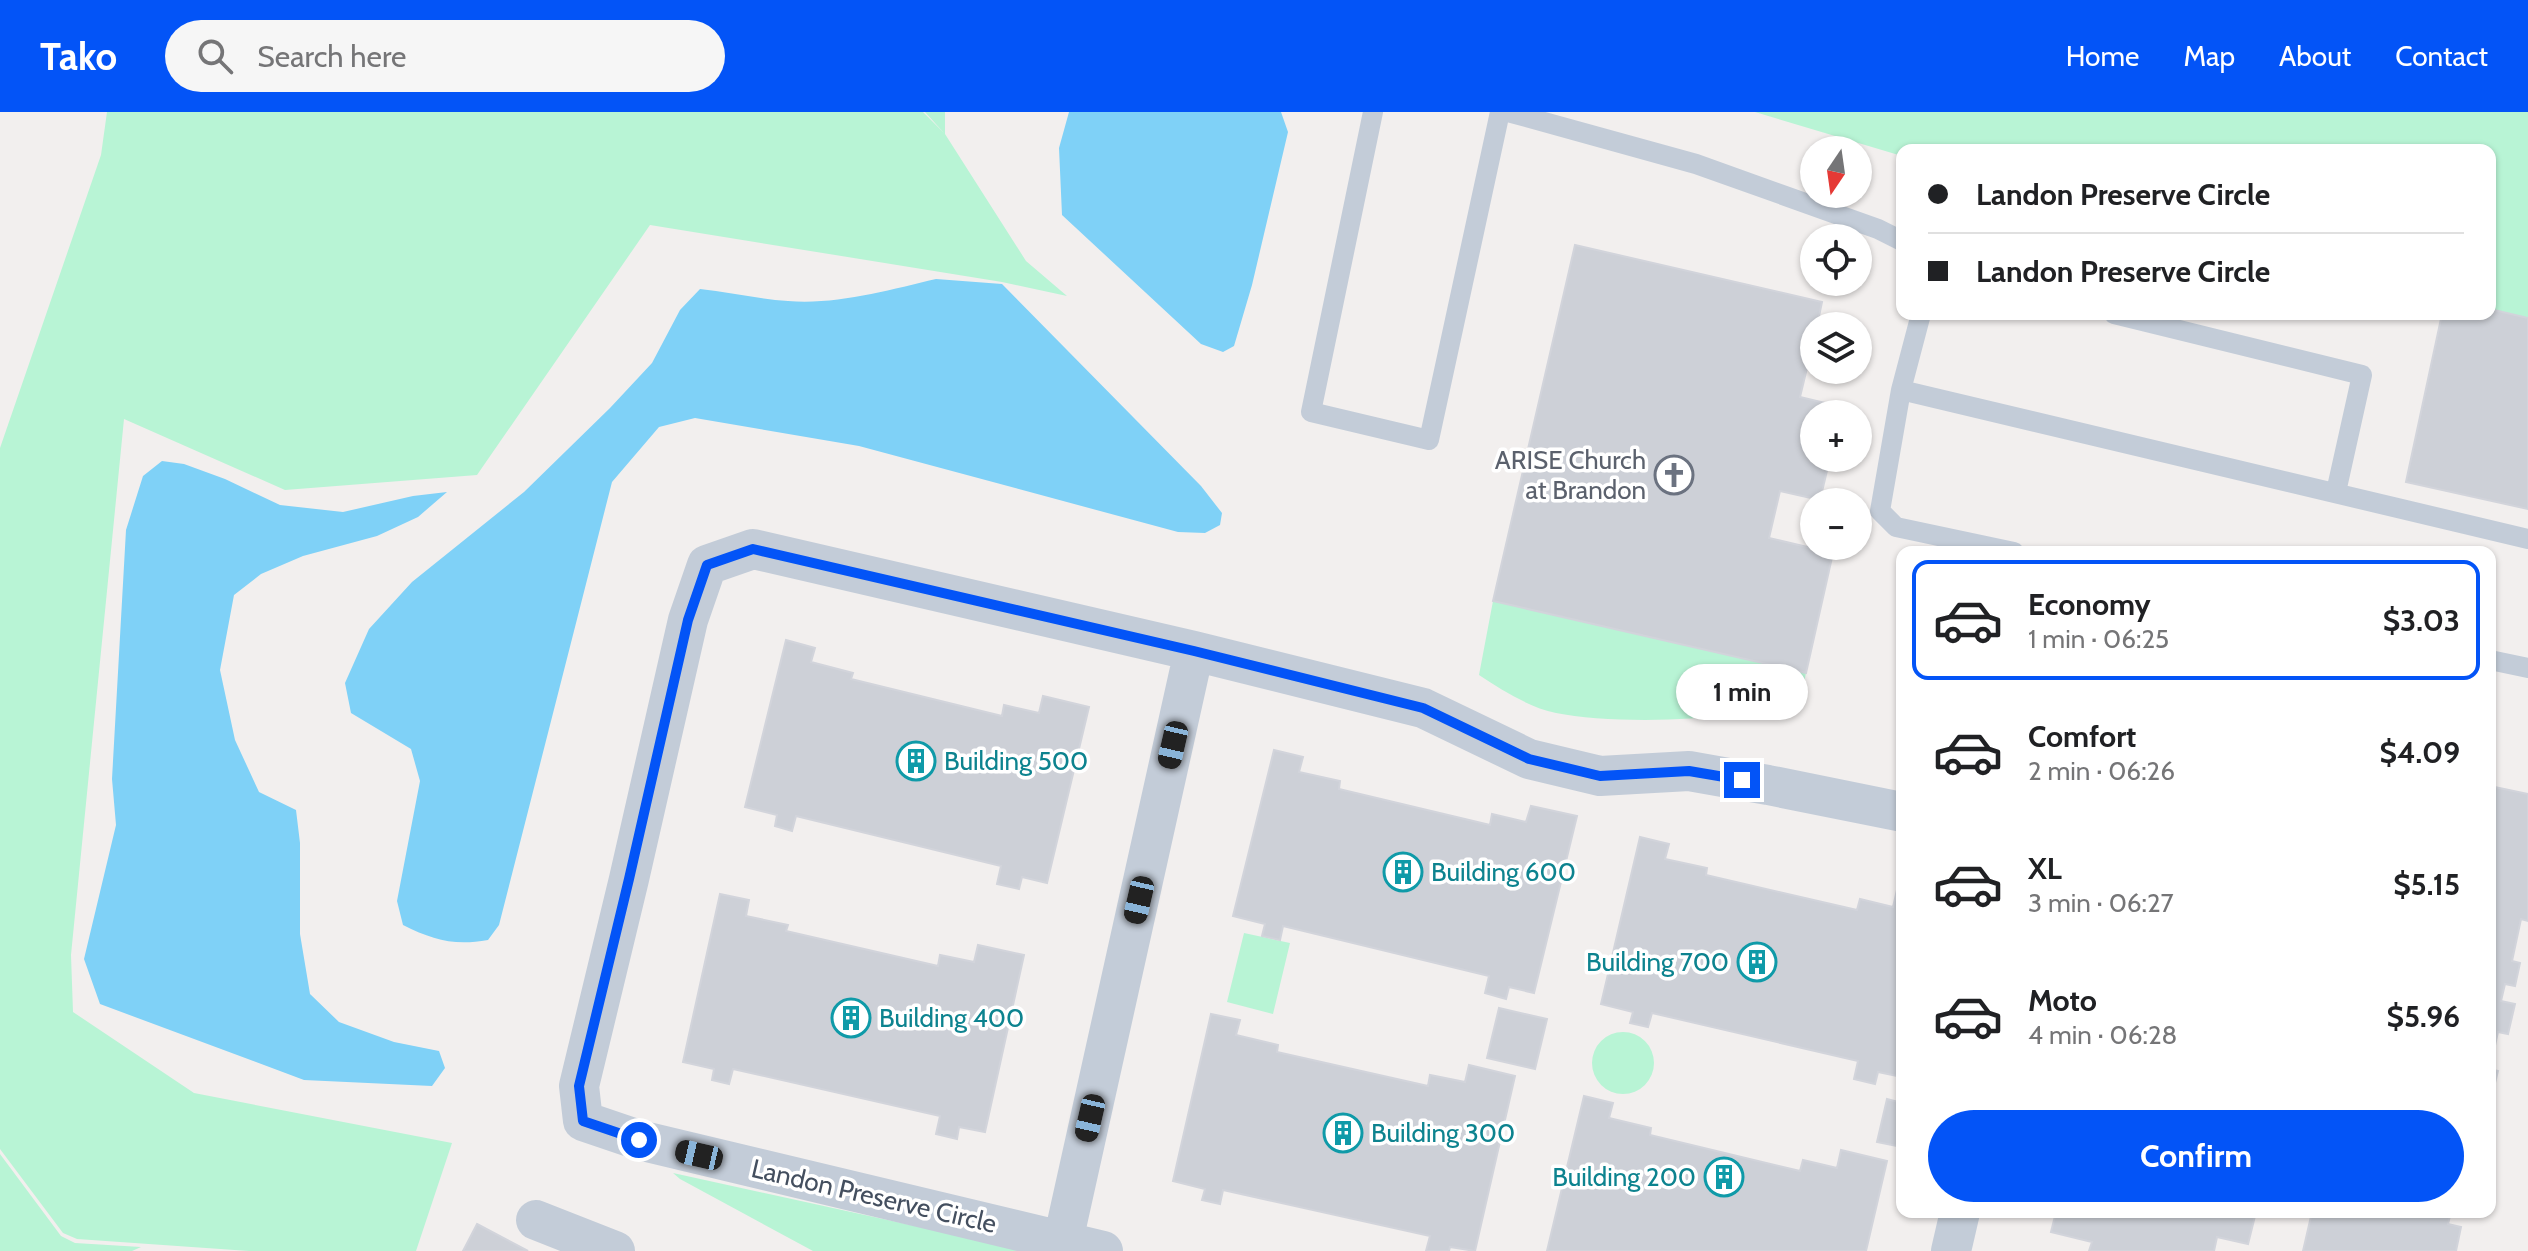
<!DOCTYPE html>
<meta charset="utf-8">
<style>
:root{--surface:#fff;--page:#f6f6f6;--text:#202124;--muted:#757577;--line:#e0e0e0;--accent:#0354f7}
body{margin:0;font-family:Cabin,sans-serif;background:var(--page);color:var(--text);height:100vh;display:flex;flex-direction:column;font-size:30px;white-space:nowrap}
*{box-sizing:border-box;margin:0}
p{font-size:26px;color:var(--muted)}
.icon{flex:none;width:44px;height:44px;fill:none;stroke:currentColor;stroke-width:2;stroke-linecap:round;stroke-linejoin:round}
.map{position:relative;flex:1;overflow:hidden}
.drawer{position:absolute;left:1896px;top:434px;width:600px;height:672px;display:flex;flex-direction:column;background:var(--surface);border-radius:16px;box-shadow:0 2px 6px #0004}
.drawer>*{flex:none}
.top-card{position:absolute;left:1896px;top:32px;width:600px;height:176px;border-radius:16px;box-shadow:0 2px 6px #0004;display:grid;align-content:center;height:176px;padding:0 32px;background:var(--surface)}
.needle{width:52px;rotate:193deg}
.tools{position:absolute;left:1800px;top:24px;display:grid;gap:16px}
.tools a{display:grid;place-items:center;width:72px;height:72px;border-radius:50%;background:var(--surface);box-shadow:0 2px 6px #0004;font-size:40px}
.end{position:absolute;width:36px;height:36px;margin:-18px;border:10px solid #0354f7;background:#fff;box-shadow:0 0 0 4px #fff}
.from{border-radius:50%}
.bubble{position:absolute;height:56px;border-radius:28px;background:var(--surface);box-shadow:0 2px 6px #0004;font-size:26px;font-weight:700;line-height:56px;text-align:center}
.car{position:absolute;width:24px;height:48px;margin:-24px -12px;border-radius:10px;box-shadow:0 0 6px 2px #0007;background:linear-gradient(#222 24%,#8ab4d8 0 40%,#222 0 76%,#8ab4d8 0 86%,#222 0)}
.top-card b{display:flex;align-items:center;gap:28px;height:76px;font-size:30px}
.top-card b+b{border-top:2px solid var(--line)}
.top-card i{width:20px;height:20px;background:var(--text)}
ul{padding:14px 0 0;list-style:none}
li{display:flex;align-items:center;gap:24px;height:120px;margin:0 16px 12px;padding:0 16px;border:4px solid transparent;border-radius:16px}
li div{flex:1}
li b{display:block;font-size:30px}
li em{font-style:normal;font-weight:700}
li.on{border-color:var(--accent)}
li>.icon{width:72px;height:72px;stroke-width:1.5}
.button{display:flex;gap:16px;margin-top:auto;padding:16px 32px}
.button a{flex:1;height:92px;border-radius:48px;background:var(--accent);color:#fff;font-size:32px;font-weight:700;line-height:92px;text-align:center}
header{display:flex;align-items:center;gap:48px;box-sizing:border-box;height:112px;padding:0 40px;background:var(--accent);color:#fff}
header strong{font-size:38px}
nav{display:flex;gap:44px;margin-inline-start:auto;font-size:28px}
.search{width:560px;height:72px;background:var(--page);display:flex;align-items:center;gap:20px;box-sizing:border-box;padding:0 28px;border-radius:44px;color:var(--muted);font-size:30px}
.map>svg:first-child{display:block}
</style>
<header>
<strong>Tako</strong>
<div class="search"><svg class="icon" aria-label="search" viewBox="0 0 24 24"><circle cx="10" cy="10" r="6"/><path d="M15 15l6 6"/></svg>Search here</div>
<nav><a>Home</a><a>Map</a><a>About</a><a>Contact</a></nav>
</header>
<div class="map">
<svg width="2528" height="1139" viewBox="0 0 2528 1139">
<rect width="100%" height="100%" fill="#f2efee"/>
<!-- green -->
<path fill="#b8f4d5" d="M107,0H923L944,21L925,0H945V22L1026,149L1067,184L1002,170L650,113L477,363L285,378L124,307L71,843L73,900L194,981L452,1031L416,1139H249L77,1127L63,1121L0,1037V336L101,43Z
M1755,0H2528V217L2490,202V38H1902V44Z
M1493,489L1806,561L1801,585C1777,591 1753,597 1729,602C1685,610 1599,610 1556,601C1528,595 1502,578 1479,563Z
M1244,821L1290,831L1273,902L1227,890Z
M1592 951a31 31 0 1 1 62 0a31 31 0 1 1-62 0Z
M0,1042L61,1124L75,1131L141,1135L132,1139H0Z
M673,1061L1030,1139H813L680,1067Z"/>
<!-- water -->
<path fill="#7fd1f7" d="M1069,0H1281L1288,20L1252,173L1234,234L1223,240L1201,232L1062,103L1059,36Z
M936,167L1002,172L1201,374L1222,401L1220,413L1205,421L1178,420L859,334L695,306L659,315L612,370L499,813L488,828C454,834 433,828 403,813L397,789L420,669L411,637L351,601L345,571L369,517L412,470L524,380L610,296L652,251L680,198L700,177C729,180 759,187 788,189C837,193 889,178 936,167Z
M162,349L184,352L225,367L280,393L343,400L413,384L447,380L418,405L377,424L303,444L261,462L234,483L220,558L235,628L259,680L296,698L300,731V822L310,882L339,910L394,930L439,939L445,956L432,974L304,968L100,892L84,847L116,713L112,667L126,418L143,364Z"/>
<!-- building -->
<path fill="#cdd0d7" stroke="#d2d4db" stroke-width="2" d="M1575,133L1822,190L1817,214H1814V227L1800,285L1842,295L1840,302H1814V346H1830L1820,388L1780,379L1769,426L1833,441L1806,561L1493,489Z
M2490,197L2528,206V397L2406,370L2442,202H2490Z
M786,528L815,536L811,550L853,561L851,567L1002,604L1004,593L1039,601L1043,584L1089,595L1047,771L1022,765L1019,777L997,772L1001,754L796,704L792,719L775,714L777,703L745,695Z
M1274,638L1303,645L1299,660L1340,669L1339,677L1490,713L1492,702L1526,710L1531,694L1577,704L1534,881L1509,875L1506,887L1485,881L1489,864L1283,814L1280,828L1262,824L1265,812L1233,804Z
M2490,674L2528,682V809L2521,807L2512,849L2520,851L2515,874L2505,872L2501,889L2515,892L2508,922L2498,920L2490,956Z
M1640,725L1669,732L1665,747L1707,756L1706,763L1857,798L1860,787L1893,795L1897,778L1902,779V965L1878,960L1875,972L1854,967L1858,949L1652,901L1648,915L1630,911L1633,900L1601,892Z
M720,782L749,788L746,804L788,813L786,819L938,854L940,843L974,850L978,833L1024,843L985,1020L959,1015L957,1027L936,1022L940,1004L733,957L729,972L712,968L714,957L683,950Z
M1499,896L1547,907L1535,957L1487,946Z
M1211,902L1240,908L1236,923L1278,933L1277,940L1428,974L1430,963L1465,970L1469,953L1515,964L1475,1139L1450,1135L1449,1139H1426L1430,1124L1223,1078L1220,1092L1202,1088L1205,1077L1173,1069Z
M2490,957L2498,959L2491,987H2490Z
M1584,984L1613,991L1609,1006L1651,1016L1650,1023L1800,1059L1803,1048L1837,1056L1841,1038L1887,1049L1866,1139H1547Z
M1887,987L1902,991V1035L1877,1030Z
M2056,1100H2256L2248,1132L2217,1125L2214,1139H2089L2092,1130L2051,1120Z
M2312,1100H2451L2448,1112L2461,1115L2456,1139H2303Z
M477,1112L528,1139H463Z"/>
<g fill="none" stroke-linecap="round" stroke-linejoin="round">
<!-- lane -->
<path stroke="#c3ccd8" stroke-width="20" d="M1373,0L1311,300L1429,328L1500,0
M1508,0L1696,52L1878,117L1902,129
M2114,202L2362,263L2336,380
M1901,278L1921,202
M2014,440L1896,415L1880,399L1901,278L2528,427
M2490,548L2528,556"/>
<!-- street -->
<path stroke="#c3ccd8" stroke-width="40" d="M536,1108L615,1139
M1063,1129L1194,539
M1103,1139L639,1028L583,1009L579,974L629,767L688,508L707,453L753,437L1194,539L1423,596L1529,647L1600,664L1689,659L1768,673L1902,700
M1951,1139L1960,1100"/>
</g>
<g fill="none" stroke-linecap="round" stroke-linejoin="round">
<!-- route -->
<path stroke="#0354f7" stroke-width="10" d="M639,1028L583,1009L579,974L629,767L688,508L707,453L753,437L1194,539L1423,596L1529,647L1600,664L1689,659L1742,668"/>
</g>
<!-- icons -->
<defs>
<g id="church-ring" transform="scale(2)"><circle r="9.5" fill="#fff" stroke="#6b7280" stroke-width="1.5"/><path d="M-1.2-6h2.4v3.5h3.3v2.4h-3.3V6h-2.4V-.1h-3.3v-2.4h3.3Z" fill="#6b7280"/></g>
<g id="building-ring" transform="scale(2)"><circle r="9.5" fill="#fff" stroke="#0f9aa8" stroke-width="1.5"/><path d="M-4-6H4V6H1V3H-1V6H-4ZM-2.5-4.3h1.7v1.8h-1.7ZM.8-4.3h1.7v1.8H.8ZM-2.5-1h1.7V.8h-1.7ZM.8-1h1.7V.8H.8Z" fill="#0f9aa8"/></g>
</defs>
<g fill-rule="evenodd">
<use href="#church-ring" x="1674" y="363"/>
<use href="#building-ring" x="916" y="649"/>
<use href="#building-ring" x="1403" y="760"/>
<use href="#building-ring" x="1757" y="850"/>
<use href="#building-ring" x="851" y="906"/>
<use href="#building-ring" x="1343" y="1021"/>
<use href="#building-ring" x="1724" y="1065"/>
</g>
<g text-anchor="middle" stroke-width="7" stroke-linejoin="round" paint-order="stroke">
<!-- worship labels -->
<g font-size="26" fill="#5b616d" stroke="#fff" text-anchor="end">
<text x="1646" y="357">ARISE Church<tspan x="1646" dy="30">at Brandon</tspan></text>
</g>
<!-- culture labels -->
<g font-size="26" fill="#0d838f" stroke="#fff" text-anchor="start">
<text x="944" y="658">Building 500</text>
<text x="1431" y="769">Building 600</text>
<text x="1729" y="859" text-anchor="end">Building 700</text>
<text x="879" y="915">Building 400</text>
<text x="1371" y="1030">Building 300</text>
<text x="1696" y="1074" text-anchor="end">Building 200</text>
</g>
<!-- street labels -->
<g font-size="26" fill="#444f5f" stroke="#fff">
<text transform="translate(874 1084) rotate(13)" y="9">Landon Preserve Circle</text>
</g>
</g>
</svg>
<div class="tools">
<a><svg class="needle" viewBox="-14 -14 28 28"><path d="M0-13l5 13h-10z" fill="#e53935"/><path d="M0 13l5-13h-10z" fill="#757577"/></svg></a>
<a><svg class="icon" aria-label="locate" viewBox="0 0 24 24"><circle cx="12" cy="12" r="6"/><path d="M12 2v4M12 18v4M2 12h4M18 12h4"/></svg></a>
<a><svg class="icon" aria-label="layers" viewBox="0 0 24 24"><path d="M12 4l9 5-9 5-9-5zM3 14l9 5 9-5"/></svg></a>
<a>+</a>
<a>−</a>
</div>
<i class="end from" style="left:639px;top:1028px"></i>
<i class="end" style="left:1742px;top:668px"></i>
<div class="bubble" style="left:1676px;top:552px;width:132px">1 min</div>
<i class="car" style="left:1173px;top:633px;rotate:193deg"></i>
<i class="car" style="left:1139px;top:788px;rotate:193deg"></i>
<i class="car" style="left:1090px;top:1006px;rotate:193deg"></i>
<i class="car" style="left:699px;top:1043px;rotate:283deg"></i>
<div class="top-card">
<b><i class="from"></i>Landon Preserve Circle</b>
<b><i></i>Landon Preserve Circle</b>
</div>
<section class="drawer">
<ul>
<li class="on"><svg class="icon" aria-label="car" viewBox="0 0 24 24"><path d="M5 17H2v-5l4-1 3-4h7l3 4 3 1v5h-3M9 17h6M6 11h13"/><circle cx="7" cy="17" r="2"/><circle cx="17" cy="17" r="2"/></svg><div><b>Economy</b><p>1 min · 06:25</p></div><em>$3.03</em></li>
<li><svg class="icon" aria-label="car" viewBox="0 0 24 24"><path d="M5 17H2v-5l4-1 3-4h7l3 4 3 1v5h-3M9 17h6M6 11h13"/><circle cx="7" cy="17" r="2"/><circle cx="17" cy="17" r="2"/></svg><div><b>Comfort</b><p>2 min · 06:26</p></div><em>$4.09</em></li>
<li><svg class="icon" aria-label="car" viewBox="0 0 24 24"><path d="M5 17H2v-5l4-1 3-4h7l3 4 3 1v5h-3M9 17h6M6 11h13"/><circle cx="7" cy="17" r="2"/><circle cx="17" cy="17" r="2"/></svg><div><b>XL</b><p>3 min · 06:27</p></div><em>$5.15</em></li>
<li><svg class="icon" aria-label="car" viewBox="0 0 24 24"><path d="M5 17H2v-5l4-1 3-4h7l3 4 3 1v5h-3M9 17h6M6 11h13"/><circle cx="7" cy="17" r="2"/><circle cx="17" cy="17" r="2"/></svg><div><b>Moto</b><p>4 min · 06:28</p></div><em>$5.96</em></li>
</ul>
<div class="button"><a>Confirm</a></div>
</section>
</div>
